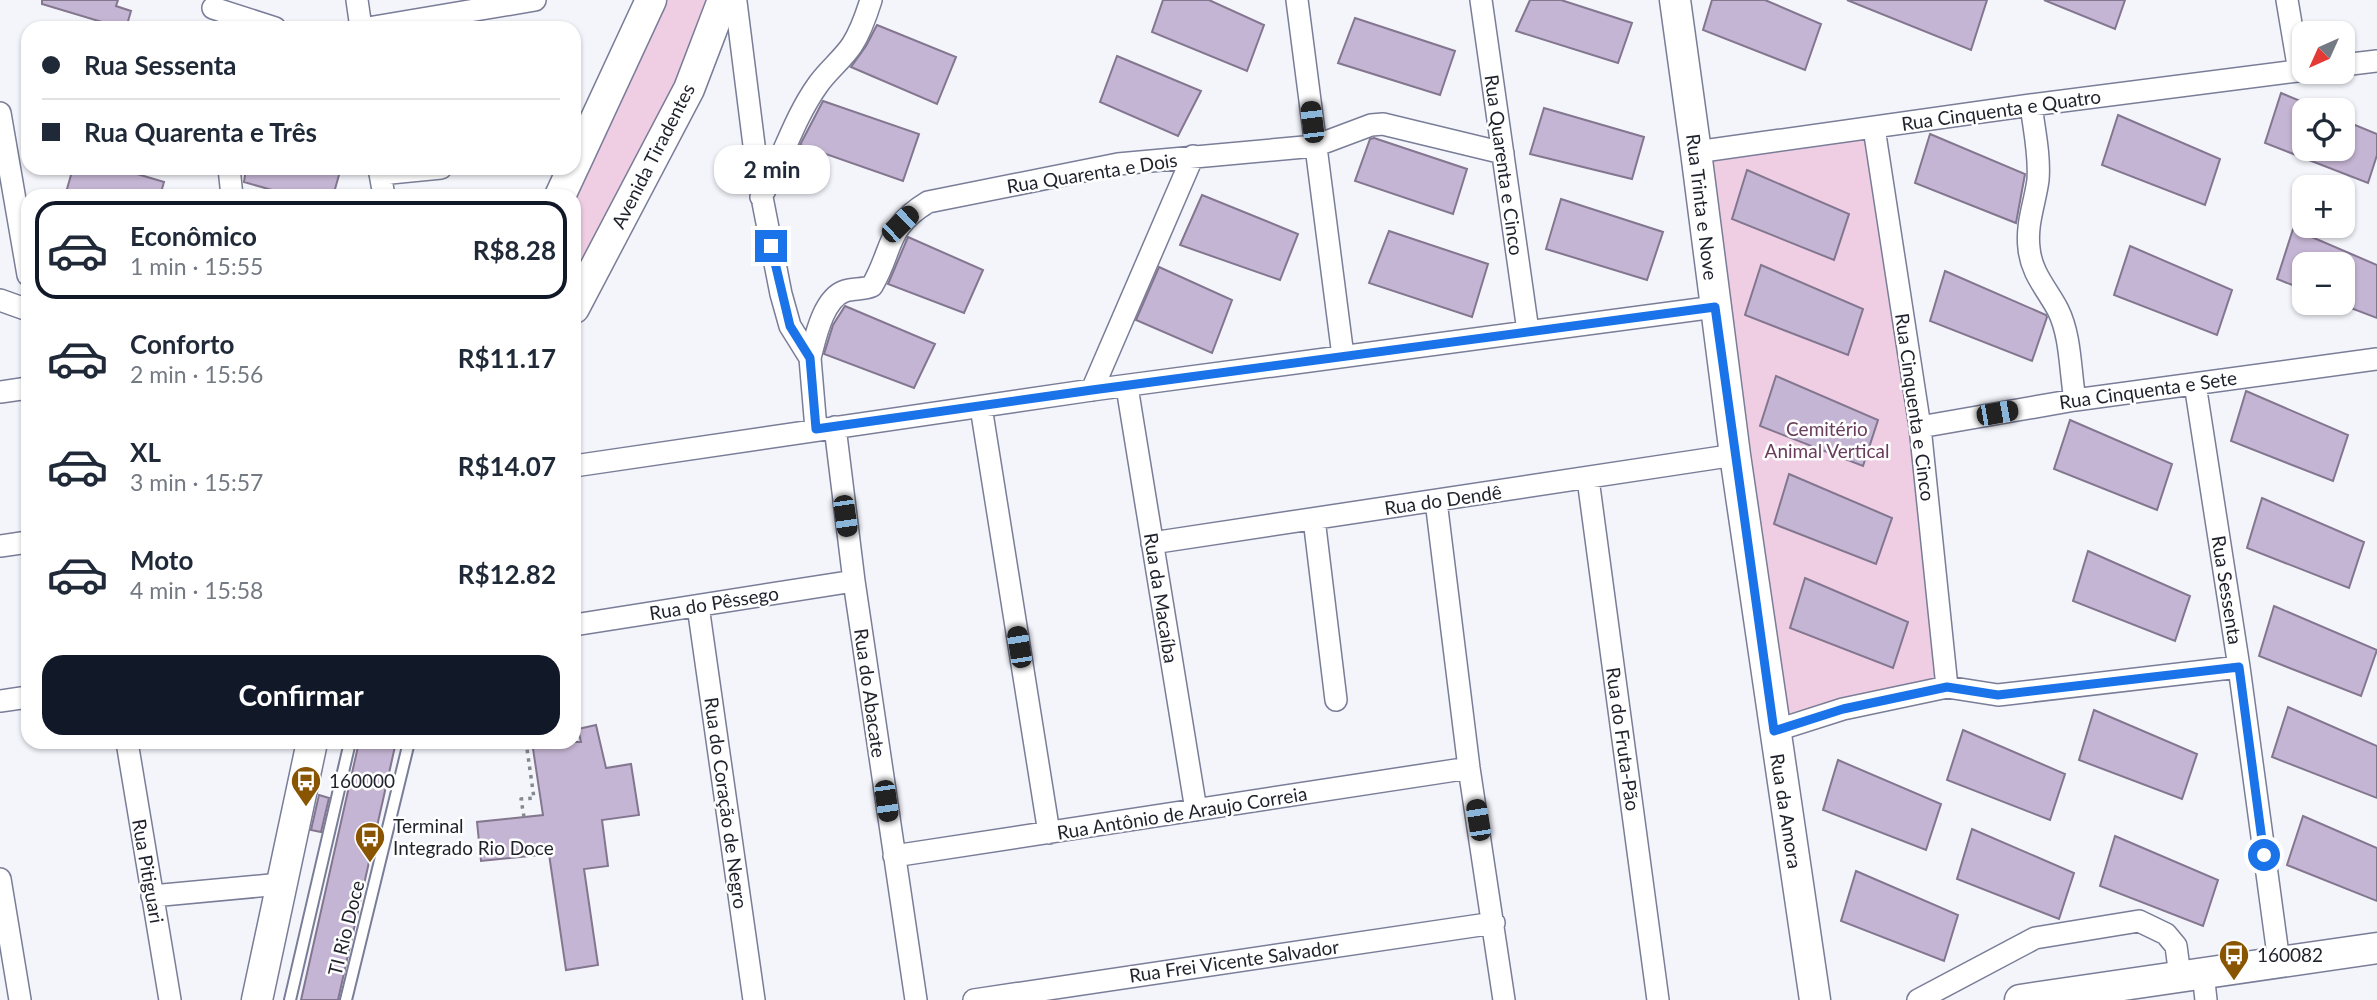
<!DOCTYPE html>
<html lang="pt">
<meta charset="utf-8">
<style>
:root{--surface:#fff;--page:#f2f2f3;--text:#1f2937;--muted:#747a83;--line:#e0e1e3;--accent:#111827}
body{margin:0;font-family:Lato,sans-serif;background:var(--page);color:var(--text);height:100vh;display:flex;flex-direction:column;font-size:26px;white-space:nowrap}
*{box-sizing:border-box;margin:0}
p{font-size:23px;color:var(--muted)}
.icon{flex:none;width:38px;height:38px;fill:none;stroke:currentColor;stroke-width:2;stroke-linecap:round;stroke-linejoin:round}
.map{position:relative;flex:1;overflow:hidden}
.panel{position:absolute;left:21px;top:189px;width:560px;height:560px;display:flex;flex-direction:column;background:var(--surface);border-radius:21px;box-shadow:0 2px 5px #0004}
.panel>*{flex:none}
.guide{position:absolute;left:21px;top:21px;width:560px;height:154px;border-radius:21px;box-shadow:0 2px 5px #0004;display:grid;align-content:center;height:154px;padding:0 21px;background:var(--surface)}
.needle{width:46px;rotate:225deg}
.controls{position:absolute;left:2292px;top:21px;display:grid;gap:14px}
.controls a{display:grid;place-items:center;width:63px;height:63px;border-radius:14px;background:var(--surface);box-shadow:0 2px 5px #0004;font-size:35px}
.end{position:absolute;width:32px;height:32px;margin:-16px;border:9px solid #1a73e8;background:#fff;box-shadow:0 0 0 4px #fff}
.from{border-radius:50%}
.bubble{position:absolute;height:49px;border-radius:21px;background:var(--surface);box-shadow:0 2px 5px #0004;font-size:23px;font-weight:700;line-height:49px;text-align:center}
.car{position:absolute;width:21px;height:42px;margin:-21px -10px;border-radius:9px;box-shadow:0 0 5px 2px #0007;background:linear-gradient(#222 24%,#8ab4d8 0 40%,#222 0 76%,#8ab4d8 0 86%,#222 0)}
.guide b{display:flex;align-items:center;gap:24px;height:66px;font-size:26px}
.guide b+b{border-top:2px solid var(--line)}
.guide i{width:18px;height:18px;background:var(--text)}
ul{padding:12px 0 0;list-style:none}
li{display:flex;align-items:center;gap:21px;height:98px;margin:0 14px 10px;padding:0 7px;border:4px solid transparent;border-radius:21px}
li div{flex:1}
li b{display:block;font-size:26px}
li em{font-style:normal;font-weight:700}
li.on{border-color:var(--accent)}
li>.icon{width:63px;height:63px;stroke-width:1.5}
.button{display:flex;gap:14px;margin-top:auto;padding:14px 21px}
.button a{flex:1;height:80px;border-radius:21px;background:var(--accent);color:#fff;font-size:28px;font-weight:700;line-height:80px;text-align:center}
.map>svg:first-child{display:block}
</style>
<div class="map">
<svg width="2377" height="1000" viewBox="0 0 2377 1000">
<rect width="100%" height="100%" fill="#f3f5fb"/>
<!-- green -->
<path fill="#efcee3" d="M657,0H706L703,50L574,298V198Z
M1874,128L1947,687L1774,731L1696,152Z"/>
<!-- building -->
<path fill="#c5b5d4" stroke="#83768f" stroke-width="2" d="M42,0H118L116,6L131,11L126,28H122L42,4Z
M1163,0H1209L1264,25L1247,71L1152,32Z
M1530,0H1561L1632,23L1618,63L1516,31Z
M1712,0H1765L1821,24L1805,70L1703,30Z
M1847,0H1987L1971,50Z
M2044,0H2125L2115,29Z
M1355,18L1455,51L1440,95L1338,63Z
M877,25L956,57L937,104L851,67L866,46Z
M1117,56L1201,91L1178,136L1100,102Z
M2281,93L2305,103V149H2343V120L2377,134V155L2368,183L2265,143Z
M823,101L919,134L903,181L800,145Z
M1544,108L1644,137L1632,179L1530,154Z
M2118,115L2220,159L2205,205L2102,165Z
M1930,134L2025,174L2016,223L1915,183Z
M1374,138L1467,169L1453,214L1355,181L1370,139Z
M73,168H117L164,182L160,196H65Z
M246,168H341L333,196H293L244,182Z
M1747,170L1849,214L1834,260L1732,219Z
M1202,195L1298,234L1280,280L1180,245Z
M1561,199L1663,232L1647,280L1546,249Z
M2293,229L2377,265V318L2343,305V264H2305V290L2277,279Z
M1389,231L1488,264L1472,317L1369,283Z
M908,237L983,270L964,313L888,284Z
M2130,246L2232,290L2217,335L2114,295Z
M1761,265L1863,309L1848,355L1745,315Z
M1159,267L1232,300L1212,353L1136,320Z
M1945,271L2046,315L2047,317L2032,361L1930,321Z
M845,306L935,344L914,388L824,354L833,325Z
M1776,376L1878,420L1863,466L1760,426Z
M2246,391L2348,435L2333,481L2231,441Z
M2070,420L2172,464L2157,510L2054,469Z
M1789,474L1892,518L1876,564L1774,524Z
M2262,498L2364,542L2349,588L2247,548Z
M2088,551L2190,596L2175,641L2073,601Z
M1805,578L1908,622L1893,668L1790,628Z
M2274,606L2377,650L2361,696L2259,656Z
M2288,707L2377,746V798L2272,757Z
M2094,710L2197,754L2182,799L2079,760Z
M596,725L606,768L631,764L639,815L602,820L608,866L584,869L598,965L566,970L549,854L481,861L477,822L543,815L532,742H581L578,729Z
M1963,730L2065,774L2050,820L1947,780Z
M359,742H396L338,1000H301Z
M1838,760L1941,804L1926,850L1823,810Z
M319,795L329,798L321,832L311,830Z
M2303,816L2377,848V901L2287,865Z
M1972,829L2074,873L2059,919L1957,879Z
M2115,836L2218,880L2203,926L2100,886Z
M1856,871L1958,915L1944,961L1841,921Z"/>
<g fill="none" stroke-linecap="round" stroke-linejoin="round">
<!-- lane casing -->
<g stroke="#797d97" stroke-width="14">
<path id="lane" d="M290,1000L350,742
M346,1000L409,742"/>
</g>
<!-- street casing -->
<g stroke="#797d97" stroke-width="24">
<path id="street" d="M357,0L361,28
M1297,0L1343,356
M1481,0L1528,331
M2287,0L2299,71
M736,2L758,177L781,294L790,326L810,358L816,429
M213,8L275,28
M368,28L535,0
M2343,65L2377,61
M2031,105C2034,129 2040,155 2038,180C2035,203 2026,224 2029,248C2031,273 2047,289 2058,310C2071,336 2070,371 2075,400
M0,113L28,275
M1874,128L1920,427L1947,687
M1696,152L2031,105L2305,70
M229,168L232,196
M379,168L384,196
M380,174L441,168
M761,197C782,161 793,120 817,86C827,71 842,60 852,45C861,31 866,16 871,0
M0,300L28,310
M810,358C815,339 823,298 845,291C854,288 863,290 872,286C894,248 885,228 928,202L1118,164L1315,146L1371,125L1383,124L1503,153
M2195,384L2239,667L2279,962
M1127,387L1196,810
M1092,390L1193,156
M0,392L28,388
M981,407L1049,833
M835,427L854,581L916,1000
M1920,427L2075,400L2377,359
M574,466L1092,390L1715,307
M1588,479L1658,1000
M1436,501L1469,768L1504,1000
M1314,519L1336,700
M1152,543L1735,455
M0,546L28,542
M698,606L754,1000
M574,625L854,581
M0,701L28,697
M1774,731L1843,709L1947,687L1998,695L2239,667
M127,742L170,1000
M894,856L1469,768
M0,879L20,1000
M152,896L281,884
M2203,973L2206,1000
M974,1000L1494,923
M1918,1000L2035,938L2139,921L2166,934L2176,946L2180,976"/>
</g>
<!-- secondary casing -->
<g stroke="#797d97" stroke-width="33">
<path id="secondary" d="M1675,0L1696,152L1735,455L1815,1000
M574,166L651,0
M560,196L573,168
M574,308L689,89L723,0
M257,1000L312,742
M2020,1000L2377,948"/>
</g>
<!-- path -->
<path stroke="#868890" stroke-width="3.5" stroke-dasharray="3.5 5" stroke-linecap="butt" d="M524,817L521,799L534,798L526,742"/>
<!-- lane -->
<use href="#lane" stroke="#fff" stroke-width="10"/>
<!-- street -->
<use href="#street" stroke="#fff" stroke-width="21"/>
<!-- secondary -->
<use href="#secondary" stroke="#fff" stroke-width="30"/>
</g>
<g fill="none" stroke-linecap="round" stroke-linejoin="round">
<!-- route -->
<path stroke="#1a73e8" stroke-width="9" d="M771,246L790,326L810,358L816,429L1092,390L1715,307L1774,731L1843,709L1947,687L1998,695L2239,667L2264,855"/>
</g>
<!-- icons -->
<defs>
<g id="bus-pin" transform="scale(1.575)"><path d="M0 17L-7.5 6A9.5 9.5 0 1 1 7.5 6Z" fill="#895500" stroke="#fff"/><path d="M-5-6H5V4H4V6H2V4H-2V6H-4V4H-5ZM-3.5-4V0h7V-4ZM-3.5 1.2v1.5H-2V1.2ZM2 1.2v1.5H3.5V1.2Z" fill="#fff"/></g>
</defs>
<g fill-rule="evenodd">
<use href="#bus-pin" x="306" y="781"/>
<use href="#bus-pin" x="370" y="837"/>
<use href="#bus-pin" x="2234" y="955"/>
</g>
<g text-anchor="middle" stroke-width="5" stroke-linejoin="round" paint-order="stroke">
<!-- street labels -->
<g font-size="19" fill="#1f212b" stroke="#fff">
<text transform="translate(2001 110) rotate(-8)" y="7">Rua Cinquenta e Quatro</text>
<text transform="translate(653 156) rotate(-63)" y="7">Avenida Tiradentes</text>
<text transform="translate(1504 165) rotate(82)" y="7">Rua Quarenta e Cinco</text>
<text transform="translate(1092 173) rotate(-9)" y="7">Rua Quarenta e Dois</text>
<text transform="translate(1702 207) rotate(83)" y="7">Rua Trinta e Nove</text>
<text transform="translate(2148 390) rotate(-8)" y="7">Rua Cinquenta e Sete</text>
<text transform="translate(1915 407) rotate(82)" y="7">Rua Cinquenta e Cinco</text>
<text transform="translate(1443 500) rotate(-8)" y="7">Rua do Dendê</text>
<text transform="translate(2227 590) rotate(81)" y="7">Rua Sessenta</text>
<text transform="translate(1161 598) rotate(81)" y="7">Rua da Macaíba</text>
<text transform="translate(714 603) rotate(-9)" y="7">Rua do Pêssego</text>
<text transform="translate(870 693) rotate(82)" y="7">Rua do Abacate</text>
<text transform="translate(1623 739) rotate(82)" y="7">Rua do Fruta-Pão</text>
<text transform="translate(726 803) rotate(82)" y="7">Rua do Coração de Negro</text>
<text transform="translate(1786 811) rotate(81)" y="7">Rua da Amora</text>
<text transform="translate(1182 813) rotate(-9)" y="7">Rua Antônio de Araujo Correia</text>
<text transform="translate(148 871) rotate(80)" y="7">Rua Pitiguari</text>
<text transform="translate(346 928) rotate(-76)" y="7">TI Rio Doce</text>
<text transform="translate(1234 961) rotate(-8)" y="7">Rua Frei Vicente Salvador</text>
</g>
<!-- park labels -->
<g font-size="19" fill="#693c5c" stroke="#fff">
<text x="1827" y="436">Cemitério<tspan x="1827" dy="22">Animal Vertical</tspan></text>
</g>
<!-- poi labels -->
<g font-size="19" fill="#1f212b" stroke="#fff" text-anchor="start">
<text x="329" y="788">160000</text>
<text x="393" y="833">Terminal<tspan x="393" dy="22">Integrado Rio Doce</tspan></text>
<text x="2257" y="962">160082</text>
</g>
</g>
</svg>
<div class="controls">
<a><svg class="needle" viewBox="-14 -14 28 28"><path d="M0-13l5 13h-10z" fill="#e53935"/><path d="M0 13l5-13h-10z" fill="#747a83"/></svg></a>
<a><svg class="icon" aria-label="locate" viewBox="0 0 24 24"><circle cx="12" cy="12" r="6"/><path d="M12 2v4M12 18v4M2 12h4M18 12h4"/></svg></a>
<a>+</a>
<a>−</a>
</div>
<i class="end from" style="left:2264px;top:855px"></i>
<i class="end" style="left:771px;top:246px"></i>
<div class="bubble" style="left:714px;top:145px;width:116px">2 min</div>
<i class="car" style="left:1312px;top:122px;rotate:353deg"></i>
<i class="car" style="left:900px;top:224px;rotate:46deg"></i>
<i class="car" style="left:1997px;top:413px;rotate:80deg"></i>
<i class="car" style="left:845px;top:516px;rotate:172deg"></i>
<i class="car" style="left:1019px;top:647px;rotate:351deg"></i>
<i class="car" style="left:886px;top:801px;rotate:172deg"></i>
<i class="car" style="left:1478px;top:820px;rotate:351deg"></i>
<div class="guide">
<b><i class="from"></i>Rua Sessenta</b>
<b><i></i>Rua Quarenta e Três</b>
</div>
<section class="panel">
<ul>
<li class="on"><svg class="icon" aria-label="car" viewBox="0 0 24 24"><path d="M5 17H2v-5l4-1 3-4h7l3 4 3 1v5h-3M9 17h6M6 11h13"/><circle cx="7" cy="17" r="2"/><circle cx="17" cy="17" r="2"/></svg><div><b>Econômico</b><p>1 min · 15:55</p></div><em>R$8.28</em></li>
<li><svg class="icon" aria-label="car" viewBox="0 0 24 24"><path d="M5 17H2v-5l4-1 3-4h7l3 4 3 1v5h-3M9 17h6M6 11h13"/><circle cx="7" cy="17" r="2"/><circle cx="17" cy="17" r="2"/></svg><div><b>Conforto</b><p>2 min · 15:56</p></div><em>R$11.17</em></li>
<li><svg class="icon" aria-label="car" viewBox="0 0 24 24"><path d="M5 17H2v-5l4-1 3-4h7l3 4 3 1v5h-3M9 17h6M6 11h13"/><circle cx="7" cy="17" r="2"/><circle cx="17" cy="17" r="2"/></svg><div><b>XL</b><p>3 min · 15:57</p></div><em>R$14.07</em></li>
<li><svg class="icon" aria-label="car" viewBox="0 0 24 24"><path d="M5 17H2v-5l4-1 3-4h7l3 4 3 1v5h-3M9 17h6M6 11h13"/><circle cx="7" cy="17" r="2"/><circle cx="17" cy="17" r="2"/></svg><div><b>Moto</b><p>4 min · 15:58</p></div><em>R$12.82</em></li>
</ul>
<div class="button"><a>Confirmar</a></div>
</section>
</div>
